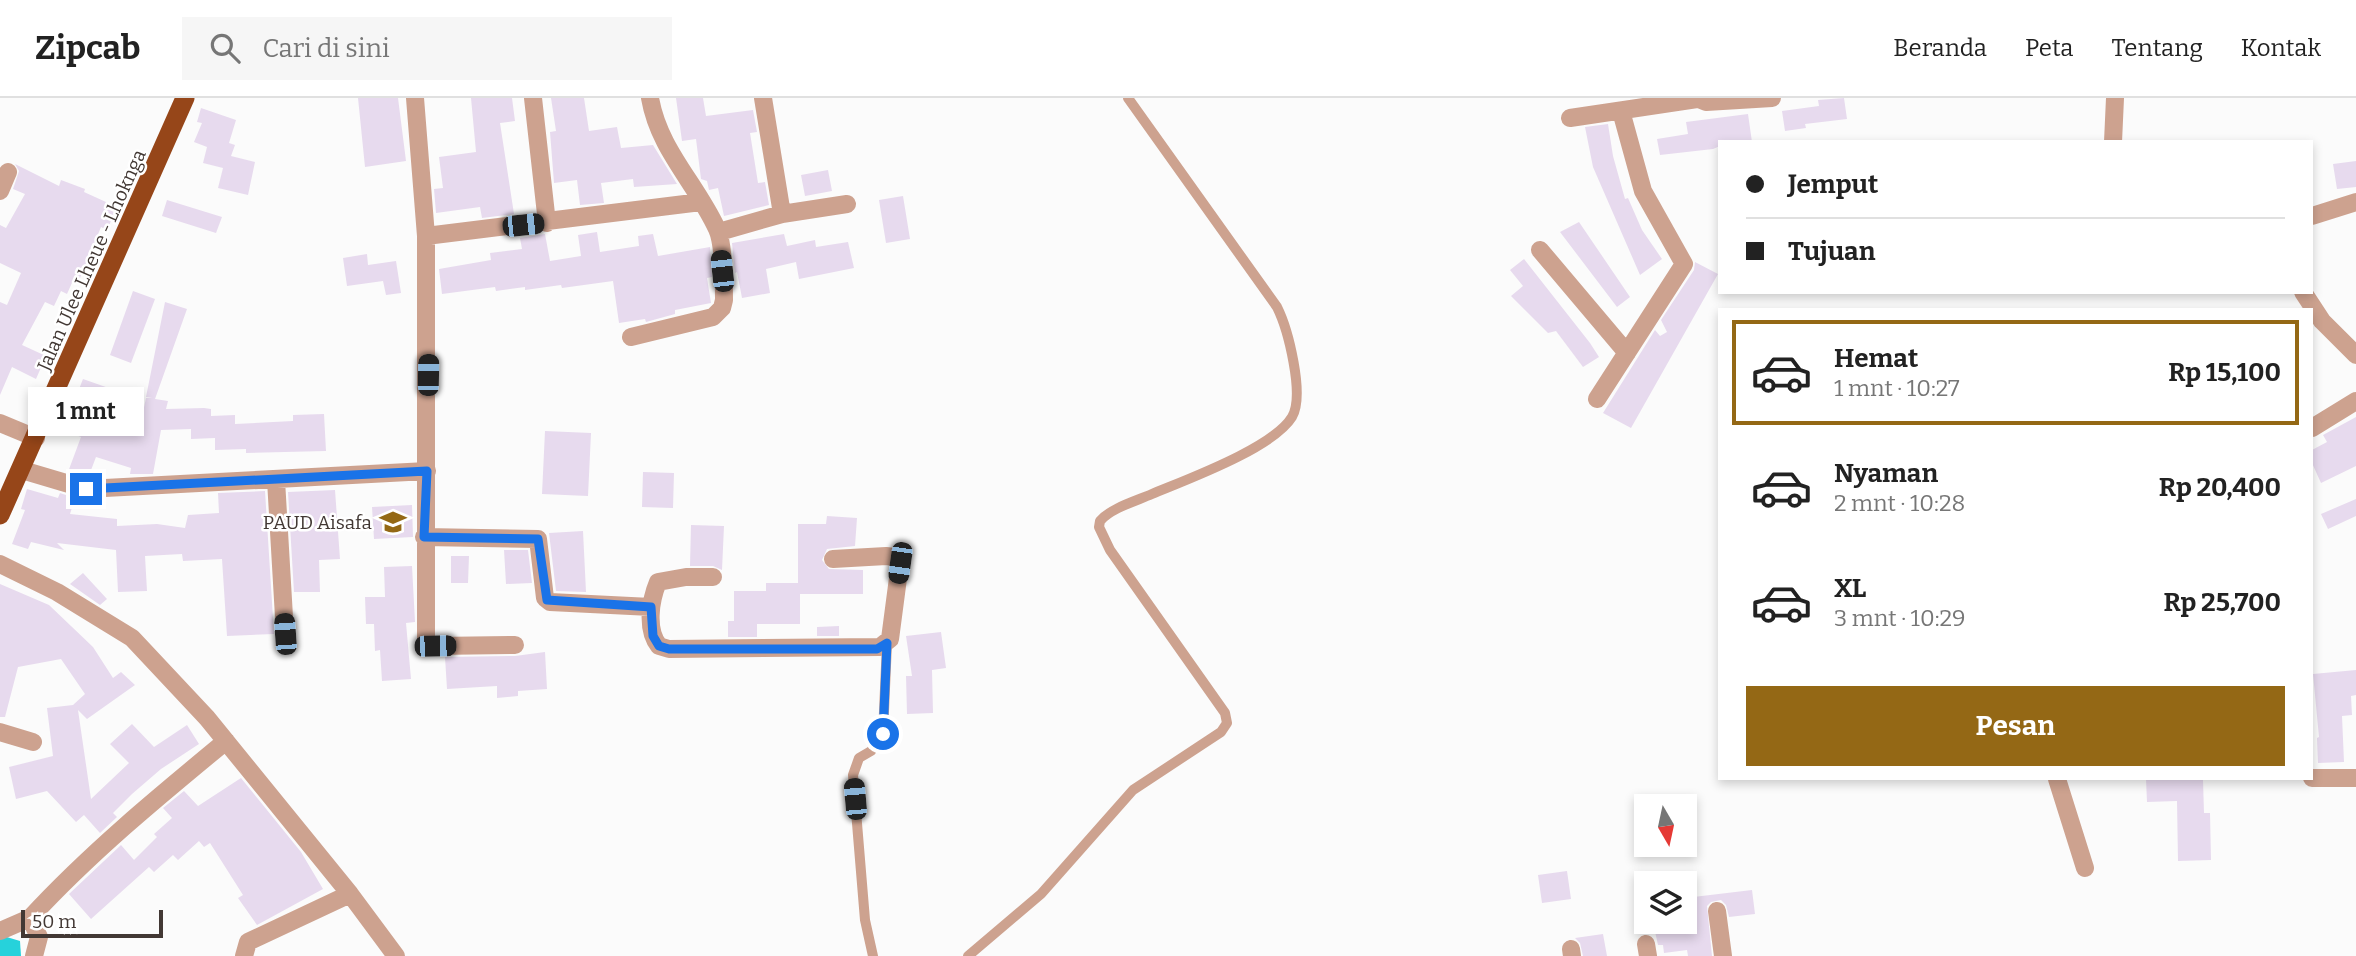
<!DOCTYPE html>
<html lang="id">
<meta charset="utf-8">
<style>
:root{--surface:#fff;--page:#f6f6f6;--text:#222;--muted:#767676;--line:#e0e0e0;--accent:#946815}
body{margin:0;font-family:Bitter,serif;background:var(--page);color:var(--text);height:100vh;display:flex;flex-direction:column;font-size:26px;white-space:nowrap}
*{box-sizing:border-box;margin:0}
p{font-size:23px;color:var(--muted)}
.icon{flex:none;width:38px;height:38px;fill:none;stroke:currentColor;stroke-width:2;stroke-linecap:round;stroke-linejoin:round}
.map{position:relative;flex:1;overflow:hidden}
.panel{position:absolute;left:1718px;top:210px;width:595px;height:472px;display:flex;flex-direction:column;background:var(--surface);border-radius:0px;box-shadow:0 4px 10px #0003}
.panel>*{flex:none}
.top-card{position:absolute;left:1718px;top:42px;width:595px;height:154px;border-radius:0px;box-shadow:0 4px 10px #0003;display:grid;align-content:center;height:154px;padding:0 28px;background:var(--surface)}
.needle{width:46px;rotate:171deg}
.tools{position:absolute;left:1634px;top:696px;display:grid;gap:14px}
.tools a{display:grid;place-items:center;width:63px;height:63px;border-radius:0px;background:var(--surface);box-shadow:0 4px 10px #0003;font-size:35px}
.scale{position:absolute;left:21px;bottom:18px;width:142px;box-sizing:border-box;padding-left:7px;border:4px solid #423834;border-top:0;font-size:19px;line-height:24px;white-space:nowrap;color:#423834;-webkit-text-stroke:5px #fff;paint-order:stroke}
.end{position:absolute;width:32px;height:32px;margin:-16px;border:9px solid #1a73e8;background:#fff;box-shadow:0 0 0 4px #fff}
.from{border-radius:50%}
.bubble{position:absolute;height:49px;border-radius:0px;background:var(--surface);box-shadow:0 4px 10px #0003;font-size:23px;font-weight:700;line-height:49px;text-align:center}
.car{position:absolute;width:21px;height:42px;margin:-21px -10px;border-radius:9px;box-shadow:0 0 5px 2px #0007;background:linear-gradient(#222 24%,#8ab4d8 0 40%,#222 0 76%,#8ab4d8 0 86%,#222 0)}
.top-card b{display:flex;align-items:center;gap:24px;height:66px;font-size:26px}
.top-card b+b{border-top:2px solid var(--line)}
.top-card i{width:18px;height:18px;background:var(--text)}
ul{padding:12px 0 0;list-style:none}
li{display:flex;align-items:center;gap:21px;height:105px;margin:0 14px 10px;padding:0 14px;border:4px solid transparent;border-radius:0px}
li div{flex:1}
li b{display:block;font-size:26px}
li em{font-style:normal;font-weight:700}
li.active{border-color:var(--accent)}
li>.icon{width:63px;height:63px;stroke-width:1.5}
.cta{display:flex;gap:14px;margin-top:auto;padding:14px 28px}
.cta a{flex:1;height:80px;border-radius:0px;background:var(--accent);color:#fff;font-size:28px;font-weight:700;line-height:80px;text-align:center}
header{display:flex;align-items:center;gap:42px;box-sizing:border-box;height:98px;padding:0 35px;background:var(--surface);border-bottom:2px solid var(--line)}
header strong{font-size:33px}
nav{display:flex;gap:38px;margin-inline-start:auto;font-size:24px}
.search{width:490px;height:63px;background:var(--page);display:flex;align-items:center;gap:18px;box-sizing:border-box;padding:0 24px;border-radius:0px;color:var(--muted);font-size:26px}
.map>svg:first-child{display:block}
</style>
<header>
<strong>Zipcab</strong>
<div class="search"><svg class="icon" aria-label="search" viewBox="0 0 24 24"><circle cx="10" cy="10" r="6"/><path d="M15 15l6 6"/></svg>Cari di sini</div>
<nav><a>Beranda</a><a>Peta</a><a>Tentang</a><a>Kontak</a></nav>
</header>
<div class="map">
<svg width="2356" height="858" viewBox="0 0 2356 858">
<rect width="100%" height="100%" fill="#fbfbfb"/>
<!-- water -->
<path fill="#26d2db" d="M0,837L20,843L21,858H0Z"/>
<!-- building -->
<path fill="#e7daee" d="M358,0H398L406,63L365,69Z
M471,0H512L515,23L500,25L514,116L482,120L480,109L436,115L434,91L443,90L439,59L476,54Z
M551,0H584L589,33L617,29L621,50L653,47L677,86L634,89L633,81L601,85L604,105L580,107L577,82L554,85L550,34L556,33Z
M676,0H703L706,18L753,12L757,34L750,35L758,85L765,84L769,107L724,118L718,90L709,92L707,83L701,81L696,41L682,43Z
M1844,0L1847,21L1805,26L1806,30L1785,33L1782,13L1819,8L1818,2Z
M201,10L236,22L229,45L235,47L231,58L255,64L248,97L218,90L223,70L203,65L207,49L194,44L202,25L197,24Z
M1748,16L1752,44H1720V48L1713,51L1660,57L1657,41L1688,36L1686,24Z
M1608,26L1613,58L1625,101L1628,100L1642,132L1662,161L1640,177L1593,69L1585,29Z
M2356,63V89L2337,91L2333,66Z
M15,66L59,88L61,82L85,91L84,94L117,109L107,132L101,129L80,180L75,178L67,196L61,193L54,208L45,204L22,247L46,258L36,281L12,269L0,297V204L7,207L21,175L0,165V127L6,130L25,96L13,91L19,73Z
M828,72L832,93L805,98L801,77Z
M903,98L910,141L886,145L879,102Z
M167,102L222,119L216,135L162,118Z
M1579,124L1630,199L1617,209L1560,134Z
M597,134L600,154L639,148L638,138L653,136L658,158L710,149L712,179L707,180L711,205L675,212V216L646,224L645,221L619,225L613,183L562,190L561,187L525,192V189L496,193L495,189L442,196L439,171L491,162L490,155L522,151L520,140L545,136L550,163L581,158L578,137Z
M784,136L787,148L815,142L816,149L848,144L854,170L799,181L796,164L766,171L770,195L742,200L737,174L735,175L732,145Z
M367,156L368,167L396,163L401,195L386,197L383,183L347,188L343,160Z
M1524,161L1590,245L1599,259L1583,269L1556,233L1548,235L1511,198L1523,188L1510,172Z
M1695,164L1718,176L1631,330L1603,315L1655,232L1660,238L1667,234L1661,222L1694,172Z
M133,193L155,201L131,265L110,257Z
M165,204L187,211L155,301L168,303L166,311L204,310L211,311V318L235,317V326L293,323V317L324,316L326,353L246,355V351L215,352V340L191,341V331L161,332L153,376H130L131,370L96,359L88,380L68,374L81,339L63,332L83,281L120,294L110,319L140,328L146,300H152L146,299Z
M2356,319V368L2321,385L2312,365V352L2327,344L2323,337Z
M545,333L591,335L588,398L542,396Z
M643,374L674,375L673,410L642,409Z
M27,391L58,400L60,395L75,400L70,416L117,421V428L157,426L185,430L188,417L219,415L218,395L265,393L274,536L227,538L222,461L183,463L182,456L145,458L147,493L118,494L116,452L57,445L64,452L31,444L28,451L12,446L25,412L21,411Z
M335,392L340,461L319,462L320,494H294L288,394Z
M2356,401V418L2328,431L2321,416Z
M412,407L413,439L374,441L372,409Z
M827,418L857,420L855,448L827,451L822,462L829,471L863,472V496H800V526H757V539H728V523H734V493H766V485H798V426H826Z
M691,427L724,428L722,472L713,468H690Z
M583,433L586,494L556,493L549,435Z
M504,452H528L532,485L506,486Z
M451,458H469L468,485H451Z
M412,468L415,524L406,525L411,581L382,583L380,552L375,553L374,526H366L365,499H385L384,469Z
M83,475L107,501L100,507L70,486Z
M0,486L49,507L93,549L113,580L121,574L135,587L87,621L78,612L91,701L129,665L110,646L132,626L154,649L187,627L199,646L161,671L132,696L113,715L117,719L100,735L84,717L76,724L47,693L16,701L9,669L53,658L47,610L73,607L85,596L61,561L18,569L5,619H0Z
M839,528V538H817V529Z
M941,534L946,570L932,572L933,615L907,616L906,578H912L906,538Z
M545,554L547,591L518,593V598L497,600V588L447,591L445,559L515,558Z
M2356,572V597L2351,598L2352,617L2342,618L2344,664L2318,665L2317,640L2319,639L2313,576Z
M241,680L301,754L323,791L257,827L238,800L243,797L210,745L204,749L199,743L178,762L173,757L154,774L149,769L91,821L69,796L121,747L134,762L157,739L154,736L172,720L163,710L184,693L198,708Z
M2146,681L2203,682L2204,715H2210L2211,762L2178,763L2177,703L2147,704Z
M1567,773L1571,801L1542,805L1538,777Z
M1752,792L1755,816L1729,819L1726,807L1721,802L1711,804L1707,808L1712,858H1688L1687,852L1664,855L1663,847H1658L1654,829L1685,824V800Z
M1603,836L1607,858H1583L1580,845L1575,840Z"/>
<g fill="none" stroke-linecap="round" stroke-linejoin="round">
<!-- service -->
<path stroke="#cda28f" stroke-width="10" d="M873,858L865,822L853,677L859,660L871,653L883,636L887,545
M968,858L1041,796L1133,692L1221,634L1227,625L1225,615L1110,452L1099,429L1100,423C1111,410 1136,403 1152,396C1188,381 1273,350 1292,319C1305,297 1288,231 1277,209L1128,0"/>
<!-- minor -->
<path stroke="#cda28f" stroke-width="18" d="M415,0L426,138V543L428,547L435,548L515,547
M533,0L547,125
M763,0L782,116
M1696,0L1706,4L1772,0
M1570,20L1697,1
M2113,44L2115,0
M0,93L8,74
M2312,118L2356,104
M719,134L782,116L847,106
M426,138L701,104
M1540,152L1627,255
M2303,194L2322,223L2356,257
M631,239L713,219L722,210L724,202C724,185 724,146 717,131C696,85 659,52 650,0
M1597,301L1684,166L1643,93L1621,13
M0,325L36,340
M2312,330L2356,303
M22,372L86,391L427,373
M276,382L285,536
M424,439L538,441L545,500L550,504L651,509
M0,466L57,494L132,540L207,620L350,796L396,858
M713,479H686L658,484C650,503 646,532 659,548L669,551L880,549L890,541L900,465L895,459L886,458L833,461
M0,634L33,644
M2312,680H2356
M2057,681L2085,770
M1717,813L1723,858
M30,820C90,755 158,699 226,643
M0,833L30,820L39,839L34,858
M1646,846L1648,858
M1571,851L1572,858
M244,858L248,844L350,796"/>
<!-- trunk -->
<path stroke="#964619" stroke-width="19" d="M0,417L185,0"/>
</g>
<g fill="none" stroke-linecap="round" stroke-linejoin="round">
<!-- route -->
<path stroke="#1a73e8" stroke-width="9" d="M86,391L427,373L424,439L538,441L547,502L651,509L653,538L659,548L669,551H877L887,545L883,636"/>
</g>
<!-- icons -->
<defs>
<g id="school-bare" transform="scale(2.1)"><path d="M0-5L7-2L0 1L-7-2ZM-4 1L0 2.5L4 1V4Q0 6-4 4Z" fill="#946815" stroke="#fff" stroke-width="2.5" paint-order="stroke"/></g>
</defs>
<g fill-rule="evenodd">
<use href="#school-bare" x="393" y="424"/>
</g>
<g text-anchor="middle" stroke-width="5" stroke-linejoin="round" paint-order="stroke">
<!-- street labels -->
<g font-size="19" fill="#423834" stroke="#fff">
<text transform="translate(91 162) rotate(-66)" y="7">Jalan Ulee Lheue - Lhoknga</text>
</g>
<!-- poi labels -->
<g font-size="19" fill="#423834" stroke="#fff" text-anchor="end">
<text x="372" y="431">PAUD Aisafa</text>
</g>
</g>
</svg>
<div class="tools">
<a><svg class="needle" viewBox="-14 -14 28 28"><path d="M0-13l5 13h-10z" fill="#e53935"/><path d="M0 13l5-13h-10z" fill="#767676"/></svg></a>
<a><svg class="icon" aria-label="layers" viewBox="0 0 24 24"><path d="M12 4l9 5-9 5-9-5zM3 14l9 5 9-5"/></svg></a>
</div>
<div class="scale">50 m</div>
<i class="end from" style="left:883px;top:636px"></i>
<i class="end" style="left:86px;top:391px"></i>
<div class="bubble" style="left:28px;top:289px;width:116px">1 mnt</div>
<i class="car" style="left:523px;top:127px;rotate:84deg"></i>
<i class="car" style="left:722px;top:173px;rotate:354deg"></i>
<i class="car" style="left:428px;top:277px;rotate:1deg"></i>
<i class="car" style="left:900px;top:465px;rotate:188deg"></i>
<i class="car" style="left:285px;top:536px;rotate:356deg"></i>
<i class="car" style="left:435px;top:548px;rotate:89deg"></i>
<i class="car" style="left:855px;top:701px;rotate:355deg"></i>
<div class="top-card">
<b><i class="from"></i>Jemput</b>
<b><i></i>Tujuan</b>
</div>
<section class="panel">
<ul>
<li class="active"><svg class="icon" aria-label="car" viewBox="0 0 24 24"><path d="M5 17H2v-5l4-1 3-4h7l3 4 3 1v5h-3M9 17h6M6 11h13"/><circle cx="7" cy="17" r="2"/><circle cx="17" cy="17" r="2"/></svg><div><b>Hemat</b><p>1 mnt · 10:27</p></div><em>Rp 15,100</em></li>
<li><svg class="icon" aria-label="car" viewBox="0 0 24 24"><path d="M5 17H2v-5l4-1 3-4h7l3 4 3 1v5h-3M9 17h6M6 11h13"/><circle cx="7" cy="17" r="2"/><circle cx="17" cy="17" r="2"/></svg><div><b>Nyaman</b><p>2 mnt · 10:28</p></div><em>Rp 20,400</em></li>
<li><svg class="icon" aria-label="car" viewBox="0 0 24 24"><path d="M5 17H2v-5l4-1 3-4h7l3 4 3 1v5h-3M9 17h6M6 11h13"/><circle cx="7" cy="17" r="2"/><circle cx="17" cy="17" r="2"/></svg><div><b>XL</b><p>3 mnt · 10:29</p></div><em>Rp 25,700</em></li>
</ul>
<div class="cta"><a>Pesan</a></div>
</section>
</div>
